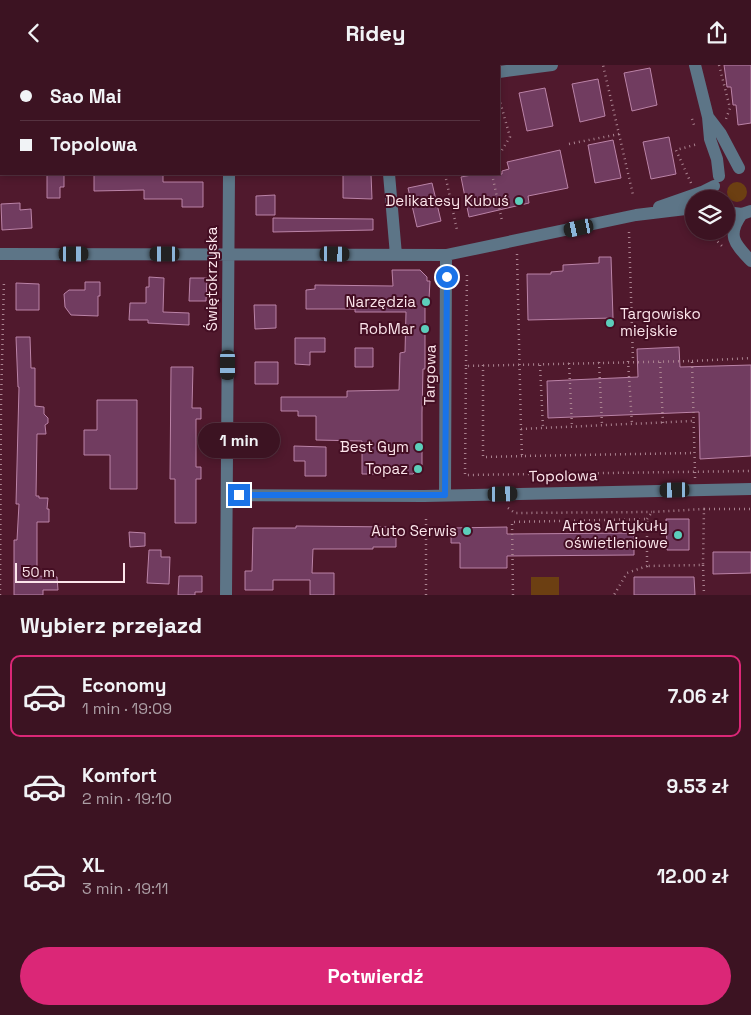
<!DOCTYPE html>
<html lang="pl">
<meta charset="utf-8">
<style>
:root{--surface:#3c1322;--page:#47202f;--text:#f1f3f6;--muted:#ac9ea5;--line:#553240;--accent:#db2777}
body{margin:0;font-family:"Space Grotesk",sans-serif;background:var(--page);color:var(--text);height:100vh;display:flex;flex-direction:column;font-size:19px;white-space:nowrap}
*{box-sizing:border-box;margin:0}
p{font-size:16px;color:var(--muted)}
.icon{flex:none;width:28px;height:28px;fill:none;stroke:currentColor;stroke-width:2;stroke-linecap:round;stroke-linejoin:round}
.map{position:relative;height:530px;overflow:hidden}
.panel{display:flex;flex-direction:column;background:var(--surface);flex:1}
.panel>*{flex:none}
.guide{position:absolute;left:0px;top:0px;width:500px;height:110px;box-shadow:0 2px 8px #0003,0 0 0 1px var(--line);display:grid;align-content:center;height:110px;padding:0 20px;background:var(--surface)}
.controls{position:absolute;left:685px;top:125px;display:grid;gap:10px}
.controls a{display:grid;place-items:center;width:50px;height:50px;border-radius:50%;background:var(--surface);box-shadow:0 2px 8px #0003,0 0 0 1px var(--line);font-size:25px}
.scale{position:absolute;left:15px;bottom:12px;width:110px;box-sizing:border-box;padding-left:5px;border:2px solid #fce5eb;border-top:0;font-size:14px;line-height:18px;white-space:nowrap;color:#fce5eb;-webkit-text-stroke:4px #440e23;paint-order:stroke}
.end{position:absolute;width:22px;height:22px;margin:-11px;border:6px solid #1a73e8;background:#fff;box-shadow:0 0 0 2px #fff}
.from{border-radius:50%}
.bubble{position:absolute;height:35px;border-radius:18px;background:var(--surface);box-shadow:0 2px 8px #0003,0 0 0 1px var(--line);font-size:16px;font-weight:800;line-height:35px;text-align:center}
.car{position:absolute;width:15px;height:30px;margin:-15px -8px;border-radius:6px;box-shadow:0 0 4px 1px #0007;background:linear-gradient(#222 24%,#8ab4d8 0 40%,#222 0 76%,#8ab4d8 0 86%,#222 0)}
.guide b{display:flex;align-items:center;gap:18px;height:48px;font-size:19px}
.guide b+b{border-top:1px solid var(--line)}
.guide i{width:12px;height:12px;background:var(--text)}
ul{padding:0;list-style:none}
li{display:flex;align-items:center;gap:15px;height:82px;margin:0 10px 8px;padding:0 10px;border:2px solid transparent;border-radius:10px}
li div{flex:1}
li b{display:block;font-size:19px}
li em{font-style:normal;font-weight:800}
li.on{border-color:var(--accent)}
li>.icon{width:45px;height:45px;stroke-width:1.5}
h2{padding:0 20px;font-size:22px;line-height:60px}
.primary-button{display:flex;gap:10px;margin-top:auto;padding:10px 20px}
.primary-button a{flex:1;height:58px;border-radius:30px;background:var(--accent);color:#fff;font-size:20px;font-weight:800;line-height:58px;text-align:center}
header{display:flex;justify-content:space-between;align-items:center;height:65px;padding:0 20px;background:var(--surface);font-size:22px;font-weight:800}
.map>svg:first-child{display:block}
</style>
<header><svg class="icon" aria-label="back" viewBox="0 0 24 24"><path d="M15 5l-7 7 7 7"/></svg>Ridey<svg class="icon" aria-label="share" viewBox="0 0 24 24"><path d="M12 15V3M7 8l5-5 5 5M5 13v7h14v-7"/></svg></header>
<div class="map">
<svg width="751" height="530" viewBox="0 0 751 530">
<rect width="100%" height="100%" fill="#50192d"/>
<!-- green -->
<path fill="#6c3f12" d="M727 127a10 10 0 1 1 20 0a10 10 0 1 1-20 0Z
M531,512H559V530H531Z"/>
<!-- building -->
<path fill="#713c60" stroke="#bb83a7" d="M724,0H751V58L738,60L736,40H733L731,22H727Z
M650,3L657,40L632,46L624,8Z
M598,14L605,51L580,57L572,19Z
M545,23L553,61L527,66L519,28Z
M669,72L676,109L651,114L643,77Z
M613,75L621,113L595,118L588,80Z
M560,85L568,123L528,131L529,138L469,152L461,112L477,109H502V106L509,104L507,97Z
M47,109H64V122H60V133H47Z
M94,109H163V117H203V142H182V134H144V125L94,126Z
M343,109H371L372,134L343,133Z
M432,118L441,156L417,162L408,123Z
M275,130V150H256V131Z
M20,138V145L31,144L32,163L2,165L1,139Z
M273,153L373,154V165L273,167Z
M599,192H611L613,253L528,255L527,209H551V207L563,206V200L599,198Z
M392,205H420L427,212V216H430L429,234H425V304H423L422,348V400L413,409H362V376L316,375V351H298V346H281V332H347V326L399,325L400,288L405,287L406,247H355V244H306V225L315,224V220L393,221Z
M149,212L164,213L163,247L189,248V260L148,258V255H129L130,238H146V222H149Z
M190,213H207L206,236H189Z
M85,217H100V231H98V251L71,250L65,242L64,229L69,225H85Z
M16,218L39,219V245H16Z
M254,240H276V263L255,264Z
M16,272H30L31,303H35V341L44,342V349L48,353V358L45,360L46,369H37L36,431H39V433H48L47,444H49V457H37V511L57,512L58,525H43V530H14V475H17L19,439H16L19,322H18Z
M295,273H325V287H310V300L295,299Z
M679,282L680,302L751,300V391L700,394L699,347L548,353L547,316L638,312L637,284Z
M355,283H373V302H355Z
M255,297H278V319H255Z
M171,302H193L192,343H201V354H196V402H201V414H196V458H175V414H170Z
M97,335H137V424H110V390H84V365H97Z
M271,365L272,376L247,377V366Z
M294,381L326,382V411H305V396H294Z
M666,454H689V485H667Z
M296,461L396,462V482H373V484H313L312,508H334V530H310V515H273V525H245V506H252L253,463H296Z
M507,462V469L634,468V490L507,491V503H460V478H451V463Z
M129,467L145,468V481L130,482Z
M149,485H161V492H170L169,519L147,518Z
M713,487H751V508L713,509Z
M179,511H202V527H195V530H178Z
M634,512H694L695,530H634Z"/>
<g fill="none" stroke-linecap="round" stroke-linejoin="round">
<!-- path -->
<path stroke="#aa8390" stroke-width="2.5" stroke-dasharray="1 4" stroke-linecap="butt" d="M719,0L730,43L726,54
M499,33L510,72L499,90
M692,54L694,60
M619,69L633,130
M569,79L619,69L603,0
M445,109L457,165
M492,109L502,156
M691,118L676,85L698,79
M707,166L722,181
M629,167L633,296
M517,189L521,364L693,356
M628,296L632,359
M692,296L751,293
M599,297L602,360
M660,297L663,358
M569,298L572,362
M483,300V392L522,391
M540,300L543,363
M466,301L467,206
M521,364L522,391L694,388
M695,413V407L692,296L466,301L465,410L751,406
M508,443L515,448L652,447
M704,444H751
M647,454L652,447L704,444L703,500L647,501
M703,500L704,530
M0,530L1,338L4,215
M426,530V452
M513,530L512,457L647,454V501L627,508L614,530"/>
<!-- minor -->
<path stroke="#5d7587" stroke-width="12" d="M695,0L708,52L710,74L717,94L719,111
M229,1V0
M499,7L552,0
M0,33H1
M708,52L721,69L739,103
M389,109L396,190
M659,142L702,127L714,121
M726,147L742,149L751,146
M742,149C726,171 735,179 751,196
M0,189L446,190L636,150L694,143
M227,430L424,431L751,424
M445,430L446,190
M226,530L229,109"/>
</g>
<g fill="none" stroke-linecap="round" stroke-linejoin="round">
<!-- route -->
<path stroke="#1a73e8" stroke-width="6" d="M239,430H445L447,212"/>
</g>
<!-- markers -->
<g fill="#5ccebb" stroke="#440e23" stroke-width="2">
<circle cx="519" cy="136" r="5"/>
<circle cx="426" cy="237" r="5"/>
<circle cx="610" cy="258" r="5"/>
<circle cx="425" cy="264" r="5"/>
<circle cx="419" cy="382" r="5"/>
<circle cx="418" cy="404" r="5"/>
<circle cx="467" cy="466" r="5"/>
<circle cx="678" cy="470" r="5"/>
</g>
<g text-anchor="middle" stroke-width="4" stroke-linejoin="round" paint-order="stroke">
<!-- poi labels -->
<g font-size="15" fill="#fce5eb" stroke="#440e23" text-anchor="end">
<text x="509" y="141">Delikatesy Kubuś</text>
<text x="416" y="242">Narzędzia</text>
<text x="620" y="254" text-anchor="start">Targowisko<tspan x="620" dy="17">miejskie</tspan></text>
<text x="415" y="269">RobMar</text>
<text x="409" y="387">Best Gym</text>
<text x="408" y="409">Topaz</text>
<text x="668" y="466">Artos Artykuły<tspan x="668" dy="17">oświetleniowe</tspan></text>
<text x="457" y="471">Auto Serwis</text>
</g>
<!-- street labels -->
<g font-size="15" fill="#fce5eb" stroke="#440e23">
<text transform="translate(212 214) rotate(-90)" y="5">Świętokrzyska</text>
<text transform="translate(430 310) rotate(-89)" y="5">Targowa</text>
<text transform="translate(563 411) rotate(-1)" y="5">Topolowa</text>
</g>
</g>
</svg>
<div class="controls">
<a><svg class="icon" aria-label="layers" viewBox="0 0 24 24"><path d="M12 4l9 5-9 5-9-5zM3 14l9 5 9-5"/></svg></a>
</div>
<div class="scale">50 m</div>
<i class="end from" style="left:447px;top:212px"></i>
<i class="end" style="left:239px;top:430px"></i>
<div class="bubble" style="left:198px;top:358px;width:82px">1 min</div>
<i class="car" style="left:579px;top:163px;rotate:258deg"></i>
<i class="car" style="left:74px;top:189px;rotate:90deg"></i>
<i class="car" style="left:165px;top:189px;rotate:270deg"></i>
<i class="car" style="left:335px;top:189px;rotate:91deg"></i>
<i class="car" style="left:228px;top:300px;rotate:180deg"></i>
<i class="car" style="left:675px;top:425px;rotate:269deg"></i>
<i class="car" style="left:503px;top:429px;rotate:89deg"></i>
<div class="guide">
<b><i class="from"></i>Sao Mai</b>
<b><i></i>Topolowa</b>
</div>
</div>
<section class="panel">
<h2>Wybierz przejazd</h2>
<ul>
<li class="on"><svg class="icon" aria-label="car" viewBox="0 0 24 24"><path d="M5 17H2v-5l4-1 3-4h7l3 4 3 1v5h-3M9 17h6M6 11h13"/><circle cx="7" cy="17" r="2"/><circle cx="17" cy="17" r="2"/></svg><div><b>Economy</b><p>1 min · 19:09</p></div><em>7.06 zł</em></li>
<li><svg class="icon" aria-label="car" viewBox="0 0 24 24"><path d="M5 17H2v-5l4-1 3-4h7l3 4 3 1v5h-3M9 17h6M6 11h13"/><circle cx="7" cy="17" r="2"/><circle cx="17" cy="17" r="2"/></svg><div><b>Komfort</b><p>2 min · 19:10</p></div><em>9.53 zł</em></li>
<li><svg class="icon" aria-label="car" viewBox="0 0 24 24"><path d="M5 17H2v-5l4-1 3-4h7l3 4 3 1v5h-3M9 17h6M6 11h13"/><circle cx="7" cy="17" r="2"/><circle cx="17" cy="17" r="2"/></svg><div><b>XL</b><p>3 min · 19:11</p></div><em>12.00 zł</em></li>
</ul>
<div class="primary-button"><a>Potwierdź</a></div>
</section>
